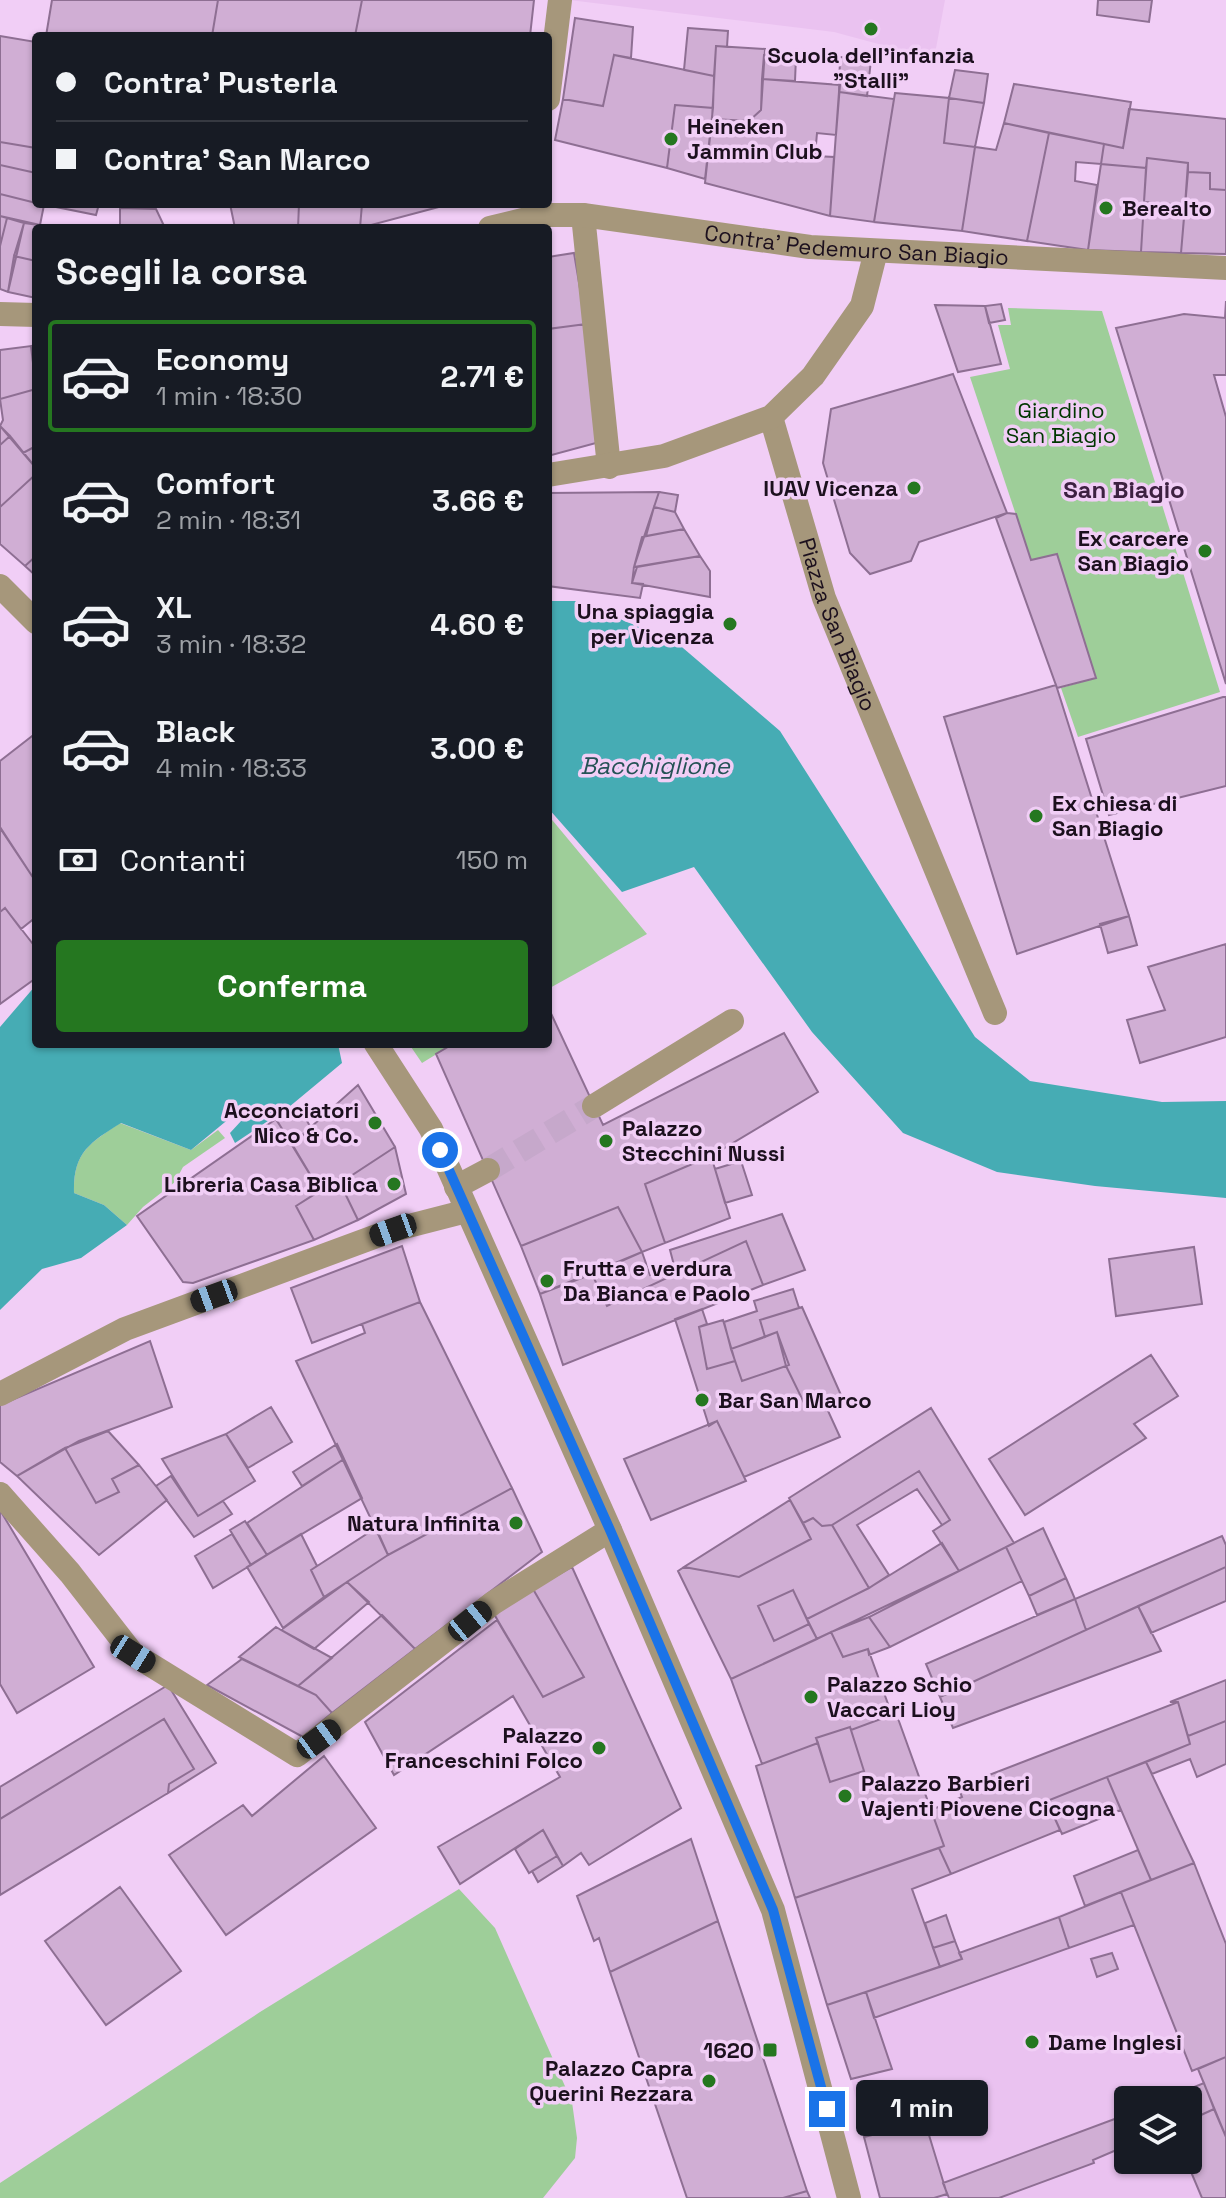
<!DOCTYPE html>
<html lang="it">
<meta charset="utf-8">
<style>
:root{--surface:#171b24;--page:#242831;--text:#f1f3f6;--muted:#9ea1a6;--line:#363941;--accent:#257720}
body{margin:0;font-family:"Space Grotesk",sans-serif;background:var(--page);color:var(--text);height:100vh;display:flex;flex-direction:column;font-size:30px;white-space:nowrap}
*{box-sizing:border-box;margin:0}
p{font-size:26px;color:var(--muted)}
.icon{flex:none;width:44px;height:44px;fill:none;stroke:currentColor;stroke-width:2;stroke-linecap:round;stroke-linejoin:round}
.map{position:relative;flex:1;overflow:hidden}
.panel{position:absolute;left:32px;top:224px;width:520px;height:824px;display:flex;flex-direction:column;background:var(--surface);border-radius:8px;box-shadow:0 2px 6px #0004}
.panel>*{flex:none}
.guide{position:absolute;left:32px;top:32px;width:520px;height:176px;border-radius:8px;box-shadow:0 2px 6px #0004;display:grid;align-content:center;height:176px;padding:0 24px;background:var(--surface)}
.controls{position:absolute;left:1114px;top:2086px;display:grid;gap:16px}
.controls a{display:grid;place-items:center;width:88px;height:88px;border-radius:8px;background:var(--surface);box-shadow:0 2px 6px #0004;font-size:40px}
.end{position:absolute;width:36px;height:36px;margin:-18px;border:10px solid #1a73e8;background:#fff;box-shadow:0 0 0 4px #fff}
.from{border-radius:50%}
.bubble{position:absolute;height:56px;border-radius:8px;background:var(--surface);box-shadow:0 2px 6px #0004;font-size:26px;font-weight:600;line-height:56px;text-align:center}
.car{position:absolute;width:24px;height:48px;margin:-24px -12px;border-radius:10px;box-shadow:0 0 6px 2px #0007;background:linear-gradient(#222 24%,#8ab4d8 0 40%,#222 0 76%,#8ab4d8 0 86%,#222 0)}
.guide b{display:flex;align-items:center;gap:28px;height:76px;font-size:30px}
.guide b+b{border-top:2px solid var(--line)}
.guide i{width:20px;height:20px;background:var(--text)}
ul{padding:0;list-style:none}
li{display:flex;align-items:center;gap:24px;height:112px;margin:0 16px 12px;padding:0 8px;border:4px solid transparent;border-radius:8px}
li div{flex:1}
li b{display:block;font-size:30px}
li em{font-style:normal;font-weight:600}
li.active{border-color:var(--accent)}
li>.icon{width:72px;height:72px;stroke-width:1.5}
h2{padding:0 24px;font-size:36px;line-height:96px}
.pay{display:flex;align-items:center;gap:20px;height:88px;padding:0 24px;font-size:30px}
.pay p{margin-inline-start:auto}
.primary-button{display:flex;gap:16px;margin-top:auto;padding:16px 24px}
.primary-button a{flex:1;height:92px;border-radius:8px;background:var(--accent);color:#fff;font-size:32px;font-weight:600;line-height:92px;text-align:center}
.map>svg:first-child{display:block}
</style>
<div class="map">
<svg width="1226" height="2198" viewBox="0 0 1226 2198">
<rect width="100%" height="100%" fill="#f1cef6"/>
<!-- built -->
<path fill="#eac2f0" fill-rule="evenodd" d="M569,0H945L934,59L834,32Z
M1194,1863L1226,1944V2198H880L851,2079L827,2005L961,1959L959,1953ZM1128,2100H1188V2160H1128Z"/>
<!-- green -->
<path fill="#9ece99" d="M1008,308L1102,311L1220,692L1078,737L1061,688L1096,678L1057,554L1031,560L970,377L1010,369L998,325H1011Z
M548,815L647,934L548,989Z
M409,1044H453L422,1063Z
M120,1123L191,1150L218,1130L225,1138L183,1167L175,1182L143,1207L127,1225L104,1205L74,1193C73,1152 89,1144 120,1123Z
M459,1889L495,1928L572,2102L577,2138L575,2158L543,2198H0V2183L260,2012Z"/>
<!-- water -->
<path fill="#46acb4" d="M548,601H576L676,642L780,731L975,1037L1030,1081L1162,1102L1226,1101V1198L1095,1186L997,1172L903,1133L812,1032L694,867L622,892L548,808Z
M36,985V1044H338L342,1063L289,1107L235,1143L230,1133L242,1120L236,1113L191,1150L121,1123C89,1143 73,1153 74,1193L104,1205L127,1225L81,1258L42,1269L0,1310V1027Z"/>
<!-- building -->
<path fill="#d0aed4" stroke="#8e6f93" stroke-width="2" d="M52,0H218L212,36H46Z
M218,0H362L355,36H212Z
M362,0H534L530,36H355Z
M1098,0H1152L1149,22L1097,15Z
M575,18L633,27L631,58L614,55L603,106L563,99Z
M688,28L728,31L727,47L716,46L714,76L684,70Z
M0,36L36,42V148L0,142Z
M716,46L765,49L761,110L749,121L712,119Z
M614,55L714,76L713,108L675,105L667,168L555,140L563,99L603,106Z
M764,55L796,57L795,81L762,79Z
M840,57L871,60L867,96L839,92Z
M955,70L988,74L984,103L949,98Z
M762,79L840,85L836,135L817,133L815,156L834,157L830,216L705,183L712,119L749,121L761,110Z
M1014,84L1131,102L1123,148L1004,123Z
M839,92L894,99L874,222L830,216Z
M895,93L949,98L944,143L975,147L962,231L874,222Z
M949,98L984,103L975,147L944,143Z
M675,105L713,108L705,179L667,168Z
M1129,109L1226,119V190L1210,189V173L1188,172V163L1147,158L1146,168L1101,164L1104,144L1123,148Z
M1004,123L1049,133L1027,241L962,231L975,147L996,150Z
M1049,133L1104,144L1101,164L1076,162L1075,181L1097,185L1088,250L1027,241Z
M0,142L36,148V173L0,165Z
M1147,158L1188,163L1185,205L1144,202Z
M1101,164L1146,168L1141,252L1088,250Z
M0,165L36,173V203L0,194Z
M1188,172L1210,173V189L1226,190V254L1181,253Z
M0,194L44,205L40,225L0,216Z
M1144,202L1185,205L1181,253L1141,252Z
M41,204H99L96,215Z
M230,204H299L298,228H235Z
M299,204H362L360,228H298Z
M362,204H450L360,228Z
M120,208L156,209L165,228L120,225Z
M0,216L7,218L0,246Z
M7,218L24,223L8,292L0,289V246Z
M24,223L61,228H36V261L14,256Z
M120,225L134,228H64Z
M574,253L586,324L548,329V257Z
M14,256L36,261V298L8,292Z
M1226,301V375H1214L1226,417V684L1116,328L1184,314L1225,318Z
M1001,304L1005,320L989,323L985,306Z
M935,305L985,306L1001,364L958,372Z
M586,324L607,440L548,456V329Z
M36,345V384L31,346Z
M31,346L36,389L0,399V350Z
M953,374L1007,513L919,542L911,561L870,574L850,553L823,463L831,409Z
M36,389V446L23,453L0,426L3,420L0,399Z
M0,426L10,436L0,445Z
M10,436L36,468V474L0,507V445Z
M36,446V468L23,453Z
M36,474V556L25,566L0,544V507Z
M659,492L634,567L632,583L643,584L640,598L548,586V493Z
M659,492L678,495L675,512L654,507Z
M654,507L675,512L684,529L646,536Z
M1007,513L1016,514L1031,560L1057,554L1096,678L1057,688L996,518Z
M684,529L700,556L634,567L642,537Z
M36,556V576L25,566Z
M700,556L710,571V597L632,583L637,567Z
M1056,685L1129,916L1017,954L944,717Z
M1223,697H1226V786L1109,815L1086,739Z
M36,733V882L0,827V761Z
M0,828L36,882V917L21,929L5,908L0,912Z
M5,908L36,948V978L0,1004V912Z
M1129,916L1137,945L1108,953L1100,924Z
M1226,944V1037L1140,1063L1127,1020L1165,1010L1148,967Z
M548,1007L603,1125L784,1033L818,1092L711,1156L645,1184L665,1243L642,1252L618,1207L521,1246L436,1054L453,1044H548Z
M358,1085L395,1147L340,1183L338,1179L320,1191L292,1144Z
M293,1109L302,1112L311,1128L292,1144L277,1121Z
M276,1119L320,1191L296,1206L314,1240L193,1283L183,1282L137,1216Z
M395,1147L406,1194L358,1220L340,1183Z
M711,1156L730,1218L665,1243L645,1184Z
M741,1161L752,1195L725,1203L715,1169Z
M338,1179L358,1220L314,1240L296,1206Z
M618,1207L642,1252L540,1294L521,1246Z
M782,1214L805,1270L763,1285L746,1241L607,1306L592,1274L642,1252L650,1275L675,1269L670,1250Z
M746,1241L763,1285L563,1365L540,1294L592,1274L607,1306Z
M402,1246L420,1302L312,1343L291,1288Z
M1194,1247L1202,1304L1116,1316L1109,1259Z
M793,1289L799,1308L760,1320L765,1337L731,1349L724,1322L757,1311L754,1301Z
M420,1302L512,1488L388,1555L296,1361L365,1333L362,1324Z
M802,1307L841,1395L807,1409L786,1366L777,1332L765,1337L760,1320Z
M702,1309L707,1324L699,1327L707,1369L735,1361L742,1381L786,1366L807,1409L824,1402L840,1437L744,1477L717,1421L709,1426L675,1319Z
M723,1320L735,1361L707,1369L699,1327Z
M777,1332L789,1365L742,1381L731,1349Z
M150,1341L172,1407L79,1441L17,1476L0,1462V1405Z
M1151,1355L1178,1396L1134,1424L1146,1438L1025,1515L989,1459Z
M271,1407L292,1442L248,1468L226,1434Z
M931,1408L1014,1543L959,1571L933,1531L950,1520L919,1471L832,1525L822,1526L813,1518L803,1523L789,1498Z
M717,1421L746,1481L651,1520L624,1459Z
M108,1431L139,1465L112,1479L119,1492L96,1503L65,1448Z
M226,1434L255,1481L198,1516L162,1459Z
M337,1444L344,1459L302,1486L293,1472Z
M65,1448L96,1503L119,1492L112,1479L139,1465L167,1500L99,1555L17,1476Z
M344,1459L362,1498L267,1555L247,1523Z
M919,1471L950,1520L942,1525L917,1489L857,1525L889,1575L869,1588L832,1525Z
M171,1476L198,1516L223,1501L232,1514L194,1537L156,1486Z
M512,1488L542,1552L415,1649L347,1582L388,1555Z
M790,1500L811,1539L739,1577L684,1567Z
M0,1510L94,1667L17,1713L0,1684Z
M813,1518L822,1526L832,1525L869,1588L807,1619L793,1590L758,1606L774,1641L809,1624L817,1639L731,1679L678,1571L684,1567L739,1577L811,1539L803,1523Z
M245,1521L267,1555L251,1565L230,1530Z
M376,1528L388,1555L324,1597L311,1570Z
M1043,1528L1066,1578L1029,1596L1006,1547Z
M232,1534L251,1565L213,1588L195,1556Z
M301,1534L317,1566L311,1570L324,1597L283,1628L247,1567Z
M1222,1536L1226,1545V1567L1086,1630L1075,1599Z
M942,1543L959,1571L817,1639L807,1619L869,1588Z
M1006,1547L1022,1581L890,1647L869,1617Z
M572,1567L681,1808L589,1865L581,1853L563,1866L543,1830L460,1884L438,1847L560,1777L513,1696L394,1775L365,1722L497,1620L543,1697L584,1677L533,1589Z
M1226,1567V1601L1151,1633L1138,1606Z
M1066,1578L1075,1599L1037,1615L1029,1596Z
M347,1582L369,1602L314,1649L281,1630Z
M533,1589L584,1677L543,1697L494,1614Z
M793,1590L809,1624L774,1641L758,1606Z
M1075,1599L1086,1630L940,1697L926,1664Z
M1138,1606L1161,1651L953,1728L940,1697Z
M382,1615L415,1649L332,1713L316,1695L298,1686Z
M869,1617L890,1647L869,1655L868,1649L843,1657L831,1632Z
M276,1627L281,1630L332,1658L298,1686L239,1657Z
M831,1632L843,1657L868,1649L892,1715L851,1730L850,1727L816,1738L818,1743L762,1764L731,1679Z
M242,1659L316,1695L332,1713L303,1737L207,1685Z
M1226,1680V1721L1188,1736L1178,1702H1170Z
M168,1685L216,1763L168,1793L169,1784L194,1769L164,1719L0,1819V1787Z
M1178,1702L1190,1744L1047,1801L1060,1830L951,1874L939,1848L944,1846L931,1810L962,1797L958,1787Z
M896,1713L944,1846L795,1898L756,1766L818,1743L830,1782L864,1771L851,1730Z
M164,1719L194,1769L169,1784L168,1793L0,1895V1819Z
M1226,1721V1764L1197,1777L1190,1759L1152,1774L1146,1762L1190,1744L1188,1736Z
M850,1727L864,1771L830,1782L816,1738Z
M324,1756L376,1828L226,1935L169,1855L243,1805L252,1816Z
M1146,1762L1194,1863L1151,1880L1107,1777Z
M1107,1777L1121,1810L1062,1834L1047,1801Z
M543,1830L557,1856L529,1873L515,1849Z
M691,1839L718,1921L610,1972L599,1938L594,1941L577,1896Z
M939,1848L951,1874L912,1889L940,1967L827,2005L795,1898Z
M1138,1850L1151,1880L1085,1906L1074,1876Z
M557,1856L563,1866L538,1882L532,1871Z
M1194,1863L1226,1944V2057L1192,2071L1121,1892Z
M120,1887L181,1971L106,2025L45,1941Z
M1121,1892L1134,1925L1069,1948L1059,1917Z
M946,1915L955,1941L933,1948L925,1923Z
M1059,1917L1069,1948L874,2018L866,1992L962,1959L959,1953Z
M718,1921L807,2191L783,2198H687L610,1972Z
M955,1941L962,1959L940,1967L933,1948Z
M1112,1953L1118,1969L1097,1977L1091,1959Z
M866,1992L892,2069L851,2079L827,2005Z
M1226,2057V2137L1198,2069Z
M1204,2083L1214,2109L1188,2121V2100H1162Z
M1214,2109L1226,2137V2198H1202L1186,2160L1188,2121Z
M1128,2114V2145L1093,2160L1094,2163L999,2198H949L943,2183Z
M925,2122L947,2194L934,2198H880L864,2137Z
M807,2191L810,2198H783Z"/>
<g fill="none" stroke-linecap="round" stroke-linejoin="round">
<!-- minor-tunnel -->
<path stroke="#c6a8cb" stroke-width="24" stroke-dasharray="24 12" stroke-linecap="butt" d="M488,1170L594,1106"/>
<!-- minor -->
<g stroke="#a6977b" stroke-width="24">
<path d="M548,99L560,0"/>
<path d="M583,215L609,467"/>
<path id="s1" d="M490,228L543,215H583L810,247L1226,268"/>
<path d="M0,314L36,315"/>
<path id="s2" d="M771,417L824,598L995,1013"/>
<path d="M548,475L664,456L771,417L813,376L862,306L876,251"/>
<path d="M0,586L36,622"/>
<path d="M376,1044L431,1129L610,1530L773,1910L849,2198"/>
<path d="M594,1106L732,1021"/>
<path d="M456,1187L488,1170"/>
<path d="M0,1394L125,1329L393,1230L467,1211"/>
<path d="M0,1494L70,1573L133,1654L297,1755L493,1603L610,1530"/>
</g>
</g>
<g fill="none" stroke-linecap="round" stroke-linejoin="round">
<!-- route -->
<path stroke="#1a73e8" stroke-width="10" d="M440,1150L610,1530L773,1910L827,2109"/>
</g>
<!-- markers -->
<g fill="#257720" stroke="#f1cef6" stroke-width="3">
<circle cx="871" cy="29" r="8"/>
<circle cx="671" cy="139" r="8"/>
<circle cx="1106" cy="208" r="8"/>
<circle cx="914" cy="488" r="8"/>
<circle cx="1205" cy="551" r="8"/>
<circle cx="730" cy="624" r="8"/>
<circle cx="1036" cy="816" r="8"/>
<circle cx="375" cy="1123" r="8"/>
<circle cx="606" cy="1141" r="8"/>
<circle cx="394" cy="1184" r="8"/>
<circle cx="547" cy="1281" r="8"/>
<circle cx="702" cy="1400" r="8"/>
<circle cx="516" cy="1523" r="8"/>
<circle cx="811" cy="1697" r="8"/>
<circle cx="599" cy="1748" r="8"/>
<circle cx="845" cy="1796" r="8"/>
<circle cx="1032" cy="2042" r="8"/>
<rect x="762" y="2042" width="16" height="16" rx="4"/>
<circle cx="709" cy="2081" r="8"/>
</g>
<g text-anchor="middle" stroke-width="7" stroke-linejoin="round" paint-order="stroke">
<!-- poi labels -->
<g font-size="22" font-weight="bold" fill="#1c101e" stroke="#f1cef6" text-anchor="start">
<text x="871" y="63" text-anchor="middle">Scuola dell'infanzia<tspan x="871" dy="25">"Stalli"</tspan></text>
<text x="687" y="134">Heineken<tspan x="687" dy="25">Jammin Club</tspan></text>
<text x="1122" y="216">Berealto</text>
<text x="898" y="496" text-anchor="end">IUAV Vicenza</text>
<text x="1189" y="546" text-anchor="end">Ex carcere<tspan x="1189" dy="25">San Biagio</tspan></text>
<text x="714" y="619" text-anchor="end">Una spiaggia<tspan x="714" dy="25">per Vicenza</tspan></text>
<text x="1052" y="811">Ex chiesa di<tspan x="1052" dy="25">San Biagio</tspan></text>
<text x="359" y="1118" text-anchor="end">Acconciatori<tspan x="359" dy="25">Nico &amp; Co.</tspan></text>
<text x="622" y="1136">Palazzo<tspan x="622" dy="25">Stecchini Nussi</tspan></text>
<text x="378" y="1192" text-anchor="end">Libreria Casa Biblica</text>
<text x="563" y="1276">Frutta e verdura<tspan x="563" dy="25">Da Bianca e Paolo</tspan></text>
<text x="718" y="1408">Bar San Marco</text>
<text x="500" y="1531" text-anchor="end">Natura Infinita</text>
<text x="827" y="1692">Palazzo Schio<tspan x="827" dy="25">Vaccari Lioy</tspan></text>
<text x="583" y="1743" text-anchor="end">Palazzo<tspan x="583" dy="25">Franceschini Folco</tspan></text>
<text x="861" y="1791">Palazzo Barbieri<tspan x="861" dy="25">Vajenti Piovene Cicogna</tspan></text>
<text x="1048" y="2050">Dame Inglesi</text>
<text x="754" y="2058" text-anchor="end">1620</text>
<text x="693" y="2076" text-anchor="end">Palazzo Capra<tspan x="693" dy="25">Querini Rezzara</tspan></text>
</g>
<!-- street labels -->
<g font-size="22" fill="#1c101e" stroke="#f1cef6">
<text dy="8" stroke="none"><textPath href="#s1" startOffset="370">Contra' Pedemuro San Biagio</textPath></text>
<text dy="8" stroke="none"><textPath href="#s2" startOffset="218">Piazza San Biagio</textPath></text>
</g>
<!-- park labels -->
<g font-size="22" fill="#003700" stroke="#f1cef6">
<text x="1061" y="418">Giardino<tspan x="1061" dy="25">San Biagio</tspan></text>
</g>
<!-- neighbourhood labels -->
<g font-size="24" font-weight="bold" fill="#3d2141" stroke="#f1cef6">
<text x="1124" y="498">San Biagio</text>
</g>
<!-- water labels -->
<g font-size="24" font-style="italic" fill="#255256" stroke="#f1cef6">
<text x="655" y="774">Bacchiglione</text>
</g>
</g>
</svg>
<div class="controls">
<a><svg class="icon" aria-label="layers" viewBox="0 0 24 24"><path d="M12 4l9 5-9 5-9-5zM3 14l9 5 9-5"/></svg></a>
</div>
<i class="end from" style="left:440px;top:1150px"></i>
<i class="end" style="left:827px;top:2109px"></i>
<div class="bubble" style="left:856px;top:2080px;width:132px">1 min</div>
<i class="car" style="left:393px;top:1230px;rotate:250deg"></i>
<i class="car" style="left:214px;top:1296px;rotate:250deg"></i>
<i class="car" style="left:470px;top:1621px;rotate:51deg"></i>
<i class="car" style="left:133px;top:1654px;rotate:122deg"></i>
<i class="car" style="left:319px;top:1739px;rotate:54deg"></i>
<div class="guide">
<b><i class="from"></i>Contra' Pusterla</b>
<b><i></i>Contra' San Marco</b>
</div>
<section class="panel">
<h2>Scegli la corsa</h2>
<ul>
<li class="active"><svg class="icon" aria-label="car" viewBox="0 0 24 24"><path d="M5 17H2v-5l4-1 3-4h7l3 4 3 1v5h-3M9 17h6M6 11h13"/><circle cx="7" cy="17" r="2"/><circle cx="17" cy="17" r="2"/></svg><div><b>Economy</b><p>1 min · 18:30</p></div><em>2.71 €</em></li>
<li><svg class="icon" aria-label="car" viewBox="0 0 24 24"><path d="M5 17H2v-5l4-1 3-4h7l3 4 3 1v5h-3M9 17h6M6 11h13"/><circle cx="7" cy="17" r="2"/><circle cx="17" cy="17" r="2"/></svg><div><b>Comfort</b><p>2 min · 18:31</p></div><em>3.66 €</em></li>
<li><svg class="icon" aria-label="car" viewBox="0 0 24 24"><path d="M5 17H2v-5l4-1 3-4h7l3 4 3 1v5h-3M9 17h6M6 11h13"/><circle cx="7" cy="17" r="2"/><circle cx="17" cy="17" r="2"/></svg><div><b>XL</b><p>3 min · 18:32</p></div><em>4.60 €</em></li>
<li><svg class="icon" aria-label="car" viewBox="0 0 24 24"><path d="M5 17H2v-5l4-1 3-4h7l3 4 3 1v5h-3M9 17h6M6 11h13"/><circle cx="7" cy="17" r="2"/><circle cx="17" cy="17" r="2"/></svg><div><b>Black</b><p>4 min · 18:33</p></div><em>3.00 €</em></li>
</ul>
<div class="pay"><svg class="icon" aria-label="cash" viewBox="0 0 24 24"><path d="M3 7h18v10H3z"/><circle cx="12" cy="12" r="2"/></svg>Contanti<p>150 m</p></div>
<div class="primary-button"><a>Conferma</a></div>
</section>
</div>
